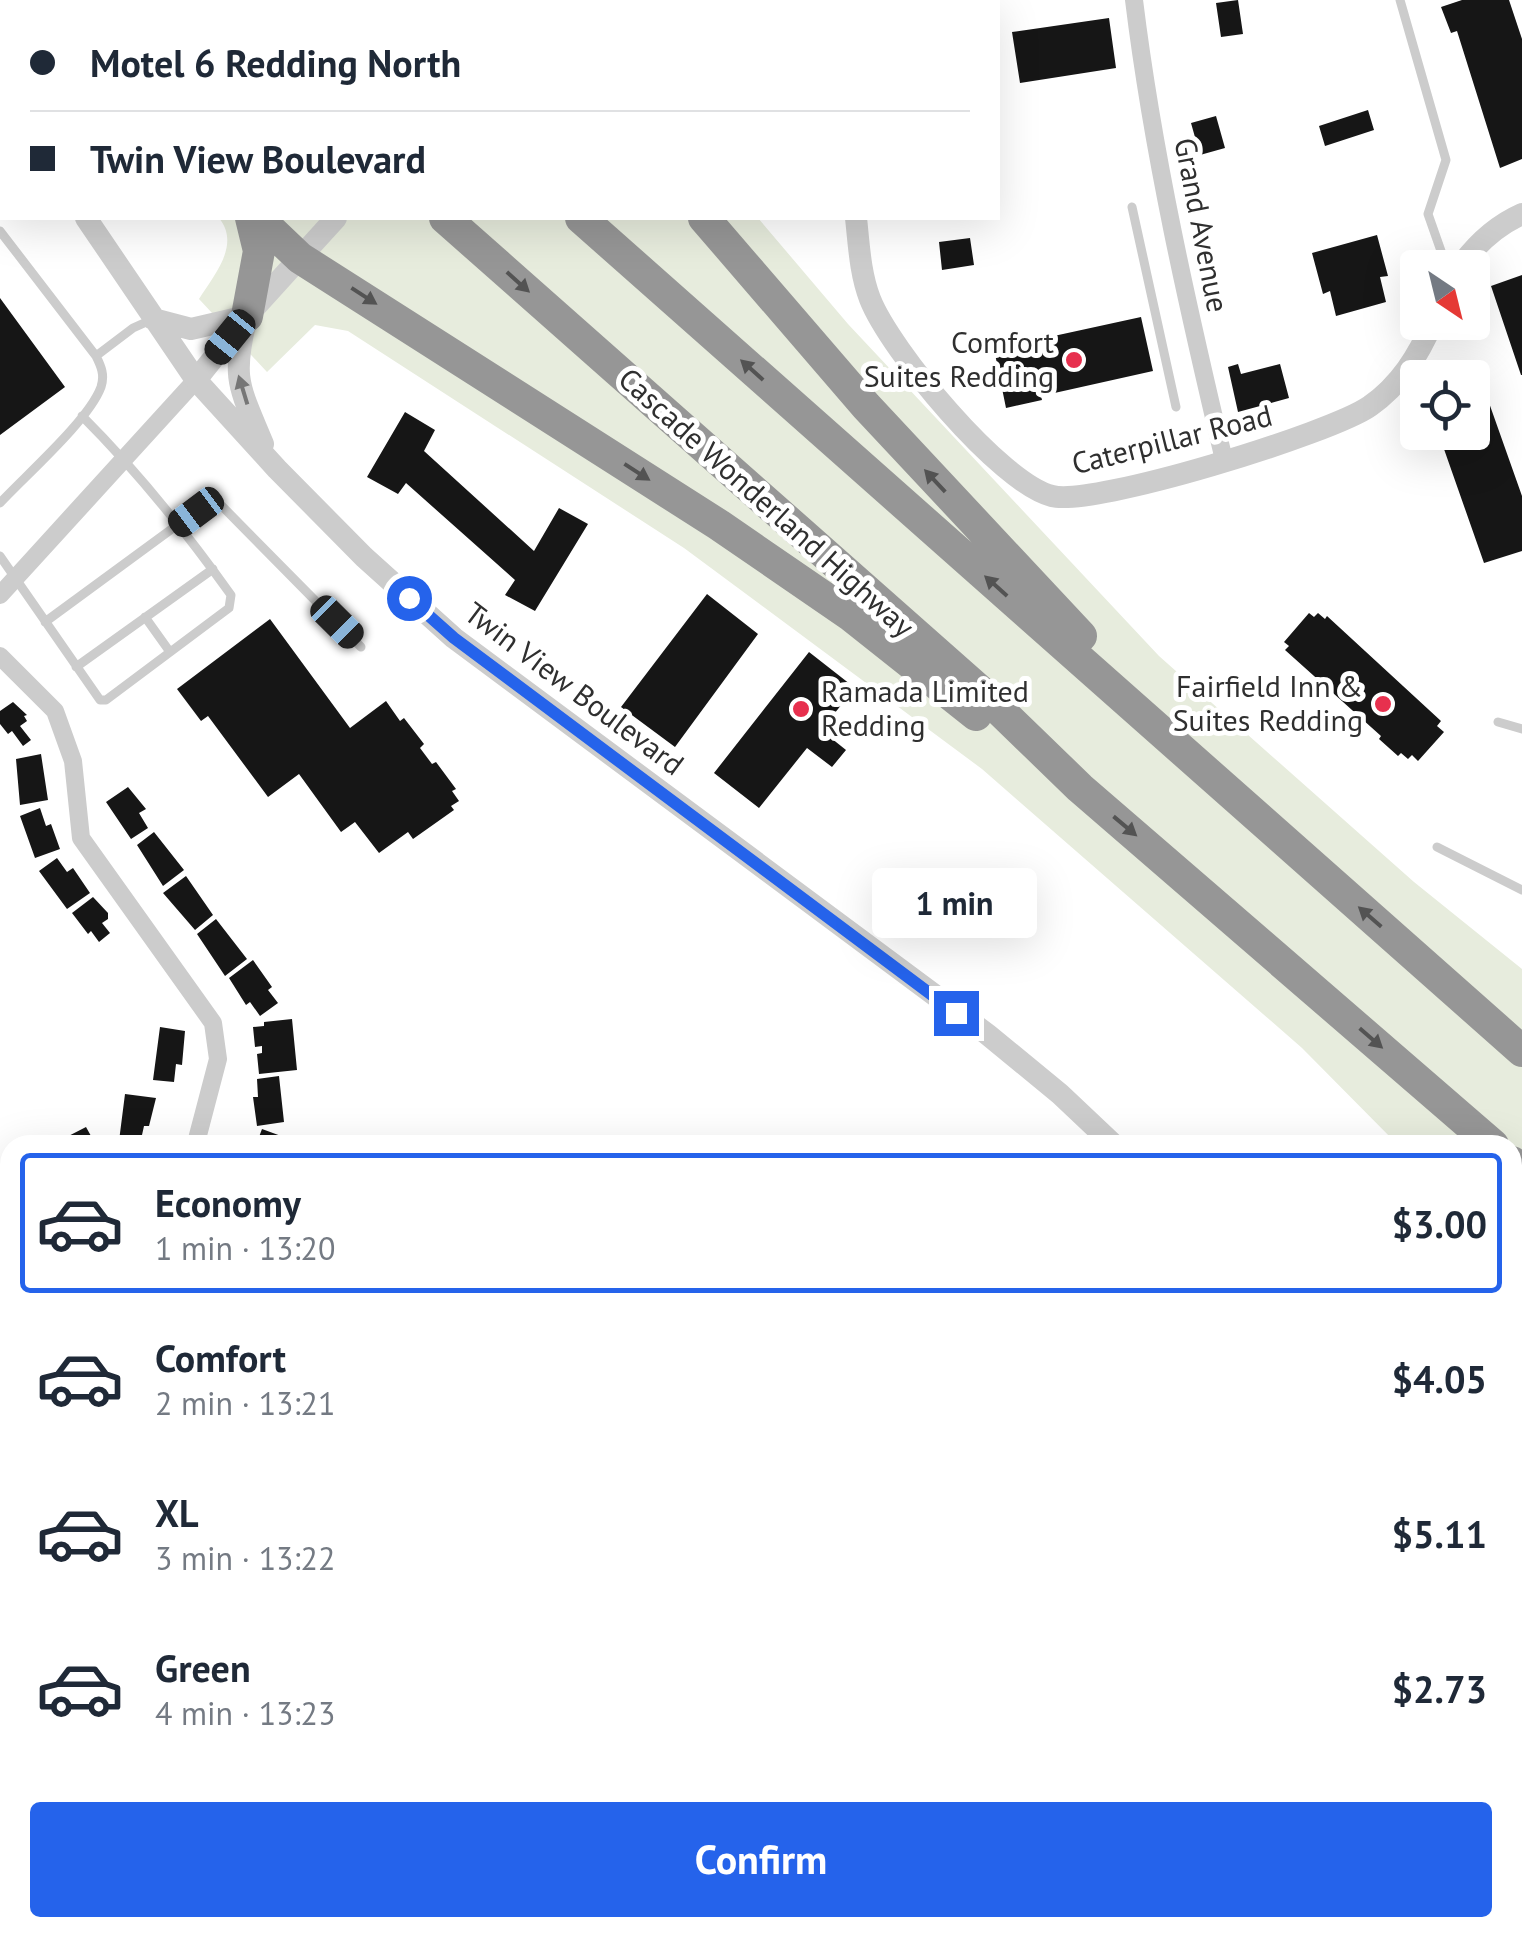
<!DOCTYPE html>
<meta charset="utf-8">
<style>
:root{--surface:#fff;--page:#f6f6f7;--text:#1f2937;--muted:#747a83;--line:#e0e1e3;--accent:#2563eb}
body{margin:0;font-family:"PT Sans",sans-serif;background:var(--page);color:var(--text);height:100vh;display:flex;flex-direction:column;font-size:38px;white-space:nowrap}
*{box-sizing:border-box;margin:0}
p{font-size:32px;color:var(--muted)}
.icon{flex:none;width:55px;height:55px;fill:none;stroke:currentColor;stroke-width:2;stroke-linecap:round;stroke-linejoin:round}
.map{position:relative;flex:1;overflow:hidden}
.side{position:absolute;left:0px;top:1135px;width:1522px;height:802px;display:flex;flex-direction:column;background:var(--surface);border-radius:30px 30px 0 0;box-shadow:0 10px 40px #0002}
.side>*{flex:none}
.hud{position:absolute;left:0px;top:0px;width:1000px;height:220px;box-shadow:0 10px 40px #0002;display:grid;align-content:center;height:220px;padding:0 30px;background:var(--surface)}
.needle{width:65px;rotate:145deg}
.buttons{position:absolute;left:1400px;top:250px;display:grid;gap:20px}
.buttons a{display:grid;place-items:center;width:90px;height:90px;border-radius:10px;background:var(--surface);box-shadow:0 10px 40px #0002;font-size:50px}
.end{position:absolute;width:45px;height:45px;margin:-22px;border:12px solid #2563eb;background:#fff;box-shadow:0 0 0 5px #fff}
.from{border-radius:50%}
.bubble{position:absolute;height:70px;border-radius:10px;background:var(--surface);box-shadow:0 10px 40px #0002;font-size:32px;font-weight:600;line-height:70px;text-align:center}
.car{position:absolute;width:30px;height:60px;margin:-30px -15px;border-radius:12px;box-shadow:0 0 8px 2px #0007;background:linear-gradient(#222 24%,#8ab4d8 0 40%,#222 0 76%,#8ab4d8 0 86%,#222 0)}
.hud b{display:flex;align-items:center;gap:35px;height:95px;font-size:38px}
.hud b+b{border-top:2px solid var(--line)}
.hud i{width:25px;height:25px;background:var(--text)}
ul{padding:18px 0 0;list-style:none}
li{display:flex;align-items:center;gap:30px;height:140px;margin:0 20px 15px;padding:0 10px;border:5px solid transparent;border-radius:10px}
li div{flex:1}
li b{display:block;font-size:38px}
li em{font-style:normal;font-weight:600}
li.selected{border-color:var(--accent)}
li>.icon{width:90px;height:90px;stroke-width:1.5}
.primary-button{display:flex;gap:20px;margin-top:auto;padding:20px 30px}
.primary-button a{flex:1;height:115px;border-radius:10px;background:var(--accent);color:#fff;font-size:40px;font-weight:600;line-height:115px;text-align:center}
.map>svg:first-child{display:block}
</style>
<div class="map">
<svg width="1522" height="1937" viewBox="0 0 1522 1937">
<rect width="100%" height="100%" fill="#fff"/>
<!-- green -->
<path fill="#e7ecdd" d="M219,218H758L848,324L1159,656L1414,882L1522,969V1278L1513,1268L1512,1145H1398L1302,1048L982,769L684,548L348,331L315,325L267,372L199,299C214,275 241,245 219,218Z"/>
<!-- building -->
<path fill="#161616" d="M1238,0L1243,34L1221,37L1216,3Z
M1462,0H1509L1522,39V159L1500,168L1457,31L1451,33L1441,7Z
M1109,18L1116,68L1020,83L1012,32Z
M1368,110L1374,130L1325,146L1319,126Z
M1216,116L1225,148L1200,155L1191,123Z
M1377,235L1388,276L1380,277L1386,302L1336,316L1330,291L1323,294L1312,253Z
M970,238L974,265L942,270L939,242Z
M1522,275V375H1521L1491,286Z
M0,298L65,387L0,435Z
M1141,317L1153,371L1041,396L1042,400L1006,408L994,349Z
M1238,364L1241,374L1280,364L1289,398L1238,412L1228,367Z
M1482,383L1522,496V551L1484,563L1438,432H1472V386Z
M405,412L435,430L424,451L534,551L559,508L588,524L535,611L505,595L515,580L406,483L398,494L367,477Z
M707,594L758,634L675,747L621,707Z
M1309,613L1314,617L1318,613L1325,619L1327,616L1441,721L1437,726L1444,732L1418,761L1412,755L1408,759L1401,753L1398,756L1379,739L1381,736L1285,650L1289,646L1284,642Z
M270,619L350,728L386,701L400,721L404,718L424,744L420,748L432,764L436,762L456,789L452,791L459,801L451,806L454,810L413,839L408,832L379,853L355,822L341,832L299,774L268,797L208,716L201,721L177,689Z
M809,652L855,688L821,730L846,750L832,767L807,748L759,808L714,773Z
M13,702L27,715L24,716L27,721L20,726L31,740L23,746L12,731L8,734L0,724V711Z
M41,754L48,800L20,805L16,759Z
M128,787L146,809L139,813L148,828L131,839L106,802Z
M40,808L46,826L51,824L60,849L35,858L20,816Z
M154,832L184,870L163,886L137,845Z
M57,858L67,872L73,868L90,893L67,909L39,871Z
M186,876L213,915L195,930L163,893Z
M93,897L108,913V919L102,923L110,933L99,942L91,931L88,934L72,913Z
M216,919L247,959L225,976L197,934Z
M253,960L272,987L268,990L278,1003L260,1016L250,1002L246,1005L229,978Z
M292,1019L297,1070L259,1074L257,1054L262,1053V1046L255,1047L253,1027L264,1026V1022Z
M160,1027L185,1031L182,1065L176,1064L174,1082L153,1080Z
M279,1076L284,1122L257,1126L253,1097H258L257,1079Z
M125,1094L156,1098L149,1126H144L140,1144L119,1141Z
M86,1127L96,1145H51Z
M262,1129L292,1140L290,1145H256Z
M55,1928H86L98,1932L96,1937H51Z"/>
<g fill="none" stroke-linecap="round" stroke-linejoin="round">
<!-- service -->
<path stroke="#ccc" stroke-width="9" d="M1400,0L1446,160L1428,214L1447,268
M0,139L2,137
M1132,207L1176,407
M0,231L96,356C101,366 105,375 101,387C89,420 26,475 0,503
M96,356L133,328L153,319
M0,556L100,700H106L229,608L231,595C186,532 137,471 82,416
M145,617L170,652
M45,622L214,498L361,647
M76,667L213,569
M1498,722L1522,729
M1437,847L1522,890"/>
<!-- minor -->
<path stroke="#ccc" stroke-width="18" d="M1134,0C1153,155 1188,308 1224,460
M0,595L196,380
M0,656L55,711L73,761L81,838L213,1023L218,1059L197,1139
M1,1937L9,1910"/>
<!-- tertiary -->
<path stroke="#ccc" stroke-width="22" d="M836,0L837,2
M0,82L2,86
M86,218L196,380L277,469L364,557L454,638L987,1034L1060,1094L1114,1145
M856,218C859,245 860,273 870,299C890,350 1000,483 1052,496C1093,507 1332,433 1370,406C1400,385 1418,356 1433,322
M1459,268C1476,244 1495,226 1522,214
M153,319L191,329L247,316C231,379 239,386 263,444
M196,380L247,316L336,218
M1512,1860L1522,1879"/>
<!-- motorway -->
<path stroke="#969696" stroke-width="32" d="M81,0L83,2
M197,0L200,2
M335,0L338,2
M513,0L517,2
M258,218L300,258L719,525L850,615L976,715
M445,218L980,691L1080,788L1493,1145
M581,218L1522,1051
M704,218L866,406L1081,636
M247,316L259,251L251,218
M1512,1162L1522,1171"/>
</g>
<!-- one-way arrows -->
<defs><path id="oneway-solid" d="M-6-.8H1V-3.2L6.5 0L1 3.2V.8H-6Z" transform="scale(2.5)"/></defs>
<g fill="#535353">
<use href="#oneway-solid" transform="translate(518 282) rotate(42)"/>
<use href="#oneway-solid" transform="translate(364 296) rotate(33)"/>
<use href="#oneway-solid" transform="translate(752 370) rotate(-138)"/>
<use href="#oneway-solid" transform="translate(637 472) rotate(33)"/>
<use href="#oneway-solid" transform="translate(935 481) rotate(-133)"/>
<use href="#oneway-solid" transform="translate(996 586) rotate(-138)"/>
<use href="#oneway-solid" transform="translate(1125 826) rotate(40)"/>
<use href="#oneway-solid" transform="translate(1370 917) rotate(-139)"/>
<use href="#oneway-solid" transform="translate(1371 1038) rotate(41)"/>
</g>
<use fill="#767676" href="#oneway-solid" transform="translate(243 390) rotate(-107)"/>
<g fill="none" stroke-linecap="round" stroke-linejoin="round">
<!-- route -->
<path stroke="#2563eb" stroke-width="12" d="M409,598L454,638L956,1013"/>
</g>
<!-- markers -->
<g fill="#e7304e" stroke="#fff" stroke-width="4">
<circle cx="1074" cy="360" r="10"/>
<circle cx="1383" cy="704" r="10"/>
<circle cx="801" cy="709" r="10"/>
</g>
<g text-anchor="middle" stroke-width="10" stroke-linejoin="round" paint-order="stroke">
<!-- street labels -->
<g font-size="30" fill="#2f2f2f" stroke="#fff">
<text transform="translate(1201 225) rotate(79)" y="10">Grand Avenue</text>
<text transform="translate(1172 440) rotate(-14)" y="10">Caterpillar Road</text>
<text transform="translate(766 503) rotate(42)" y="10">Cascade Wonderland Highway</text>
<text transform="translate(574 689) rotate(37)" y="10">Twin View Boulevard</text>
</g>
<!-- poi labels -->
<g font-size="30" fill="#2f2f2f" stroke="#fff" text-anchor="end">
<text x="1054" y="353">Comfort<tspan x="1054" dy="34">Suites Redding</tspan></text>
<text x="1363" y="697">Fairfield Inn &amp;<tspan x="1363" dy="34">Suites Redding</tspan></text>
<text x="821" y="702" text-anchor="start">Ramada Limited<tspan x="821" dy="34">Redding</tspan></text>
</g>
</g>
</svg>
<div class="buttons">
<a><svg class="needle" viewBox="-14 -14 28 28"><path d="M0-13l5 13h-10z" fill="#e53935"/><path d="M0 13l5-13h-10z" fill="#747a83"/></svg></a>
<a><svg class="icon" aria-label="locate" viewBox="0 0 24 24"><circle cx="12" cy="12" r="6"/><path d="M12 2v4M12 18v4M2 12h4M18 12h4"/></svg></a>
</div>
<i class="end from" style="left:409px;top:598px"></i>
<i class="end" style="left:956px;top:1013px"></i>
<div class="bubble" style="left:872px;top:868px;width:165px">1 min</div>
<i class="car" style="left:230px;top:337px;rotate:219deg"></i>
<i class="car" style="left:196px;top:512px;rotate:233deg"></i>
<i class="car" style="left:337px;top:622px;rotate:135deg"></i>
<div class="hud">
<b><i class="from"></i>Motel 6 Redding North</b>
<b><i></i>Twin View Boulevard</b>
</div>
<section class="side">
<ul>
<li class="selected"><svg class="icon" aria-label="car" viewBox="0 0 24 24"><path d="M5 17H2v-5l4-1 3-4h7l3 4 3 1v5h-3M9 17h6M6 11h13"/><circle cx="7" cy="17" r="2"/><circle cx="17" cy="17" r="2"/></svg><div><b>Economy</b><p>1 min · 13:20</p></div><em>$3.00</em></li>
<li><svg class="icon" aria-label="car" viewBox="0 0 24 24"><path d="M5 17H2v-5l4-1 3-4h7l3 4 3 1v5h-3M9 17h6M6 11h13"/><circle cx="7" cy="17" r="2"/><circle cx="17" cy="17" r="2"/></svg><div><b>Comfort</b><p>2 min · 13:21</p></div><em>$4.05</em></li>
<li><svg class="icon" aria-label="car" viewBox="0 0 24 24"><path d="M5 17H2v-5l4-1 3-4h7l3 4 3 1v5h-3M9 17h6M6 11h13"/><circle cx="7" cy="17" r="2"/><circle cx="17" cy="17" r="2"/></svg><div><b>XL</b><p>3 min · 13:22</p></div><em>$5.11</em></li>
<li><svg class="icon" aria-label="car" viewBox="0 0 24 24"><path d="M5 17H2v-5l4-1 3-4h7l3 4 3 1v5h-3M9 17h6M6 11h13"/><circle cx="7" cy="17" r="2"/><circle cx="17" cy="17" r="2"/></svg><div><b>Green</b><p>4 min · 13:23</p></div><em>$2.73</em></li>
</ul>
<div class="primary-button"><a>Confirm</a></div>
</section>
</div>
